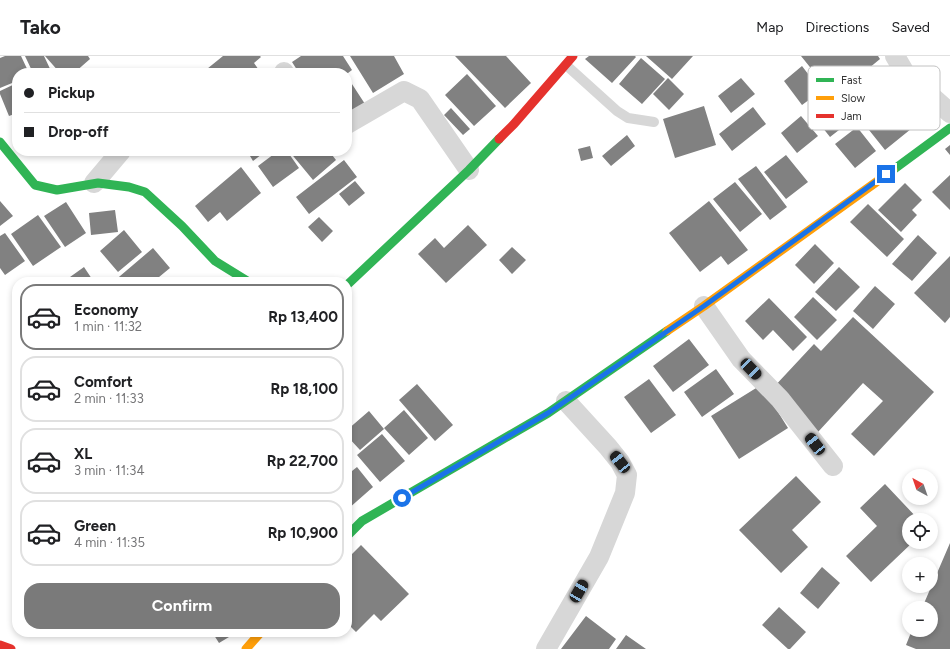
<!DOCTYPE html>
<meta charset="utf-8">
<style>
:root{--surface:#fff;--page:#f6f6f6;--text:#202124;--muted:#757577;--line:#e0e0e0;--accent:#7a7a7a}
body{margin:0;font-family:Figtree,sans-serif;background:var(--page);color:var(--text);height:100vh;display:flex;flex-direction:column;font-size:15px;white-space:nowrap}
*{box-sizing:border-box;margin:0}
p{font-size:13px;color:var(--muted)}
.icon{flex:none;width:22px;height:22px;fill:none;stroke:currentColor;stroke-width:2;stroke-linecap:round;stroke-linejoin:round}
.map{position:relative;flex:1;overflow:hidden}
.side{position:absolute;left:12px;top:221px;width:340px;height:360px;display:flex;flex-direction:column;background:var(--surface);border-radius:16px;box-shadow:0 2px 6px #0003}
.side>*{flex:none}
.top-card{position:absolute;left:12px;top:12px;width:340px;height:88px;border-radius:16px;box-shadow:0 2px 6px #0003;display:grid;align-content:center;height:88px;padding:0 12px;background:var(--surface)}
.needle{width:26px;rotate:320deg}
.fabs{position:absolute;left:902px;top:413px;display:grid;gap:8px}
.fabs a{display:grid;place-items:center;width:36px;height:36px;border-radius:50%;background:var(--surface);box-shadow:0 2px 6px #0003;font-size:20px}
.end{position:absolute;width:18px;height:18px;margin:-9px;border:5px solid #1a73e8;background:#fff;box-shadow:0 0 0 2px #fff}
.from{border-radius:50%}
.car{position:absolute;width:12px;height:24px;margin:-12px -6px;border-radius:5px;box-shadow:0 0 3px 1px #0007;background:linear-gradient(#222 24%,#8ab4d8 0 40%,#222 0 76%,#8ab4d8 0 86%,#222 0)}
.top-card b{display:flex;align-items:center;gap:14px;height:38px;font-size:15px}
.top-card b+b{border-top:1px solid var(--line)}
.top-card i{width:10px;height:10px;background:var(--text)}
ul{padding:7px 0 0;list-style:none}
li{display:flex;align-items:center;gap:12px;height:66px;margin:0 8px 6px;padding:0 4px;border:2px solid var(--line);border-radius:16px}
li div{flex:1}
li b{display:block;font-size:15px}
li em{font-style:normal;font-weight:700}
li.selected{border-color:var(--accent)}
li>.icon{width:36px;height:36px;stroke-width:1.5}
.primary-button{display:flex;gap:8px;margin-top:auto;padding:8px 12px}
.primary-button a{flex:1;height:46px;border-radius:16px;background:var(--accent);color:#fff;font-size:16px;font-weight:700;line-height:46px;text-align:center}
header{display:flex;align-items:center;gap:24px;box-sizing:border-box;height:56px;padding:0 20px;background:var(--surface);border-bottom:1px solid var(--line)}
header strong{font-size:19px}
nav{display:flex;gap:22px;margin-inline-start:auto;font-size:14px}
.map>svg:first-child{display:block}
</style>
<header>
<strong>Tako</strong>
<nav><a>Map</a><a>Directions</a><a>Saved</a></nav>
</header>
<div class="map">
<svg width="950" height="593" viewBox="0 0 950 593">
<rect width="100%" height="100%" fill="#fff"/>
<!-- building -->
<path fill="#818181" d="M5,0H21L29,17H17V25L0,32V2Z
M25,0H44L52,17H33Z
M45,0H88L90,3L74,17H60Z
M223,0H260L261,1L254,7L261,17H202Z
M301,0H343L352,14L348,17H299L292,6Z
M350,0H394L404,18L373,37Z
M455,0H506L531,27L505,52Z
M589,0H635L636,1L612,27L585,3Z
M646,0H693L672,23Z
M801,0H878L880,3L834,41Z
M641,2L665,23L642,48L619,28Z
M802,10L821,35L802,49L784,25Z
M467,18L496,50L474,70L445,39Z
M668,22L684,38L669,54L653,38Z
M741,22L755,38L731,57L718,40Z
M350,25L365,48L347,60V27Z
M17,27V57L9,60L0,38V35Z
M908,35L927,60L885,94L865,69Z
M829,42L848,67L830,81L811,57Z
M704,50L716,89L675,102L663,63Z
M753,51L766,68L732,95L719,78Z
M451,52L470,73L463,79L444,59Z
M801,60L818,80L797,97L781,77Z
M857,71L876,95L855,112L835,88Z
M627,79L635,90L611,110L602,100Z
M950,89V99L945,93Z
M590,90L593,102L581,105L578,93Z
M247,95H266L253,105Z
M278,95H287L299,112L273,131L258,110Z
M289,95H329L336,104L313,124Z
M786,99L808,126L786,143L764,116Z
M344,104L357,121L309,158L296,141Z
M756,110L787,151L770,164L738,123Z
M241,111L261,137L227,165L220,156L208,166L195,150Z
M950,119V154L932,136Z
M355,125L365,137L349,150L339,138Z
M735,126L762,158L740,176L713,143Z
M905,127L922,144L912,154L917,159L901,176L878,154Z
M0,145L13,160L0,170Z
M709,145L748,194L728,209L721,200L700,216L669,177Z
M66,146L86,177L65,191L44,160Z
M868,148L904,183L887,201L850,166Z
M115,154L118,176L91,179L89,157Z
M38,159L61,191L33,210L11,178Z
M319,161L333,175L322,186L308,171Z
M468,169L487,189L446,227L418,198L435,182L444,192Z
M124,174L142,196L118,216L100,195Z
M5,177L25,205L5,219L0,212V180Z
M918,179L937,197L912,225L892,208Z
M815,188L834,207L814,228L795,209Z
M512,191L526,204L512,218L499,204Z
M153,192L170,212L153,226H113Z
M950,200V261L945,267L914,237Z
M84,211L94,226H63Z
M839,211L860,231L836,255L815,236Z
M875,230L895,248L873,273L853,255Z
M813,241L837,264L817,284L794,261Z
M769,242L807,281L793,295L773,274L763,284L745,265Z
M853,261L934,336L874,400L851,378L883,345L863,327L818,376L772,333L814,288L821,295Z
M347,277L351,281L347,285Z
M689,283L709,309L673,336L653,310Z
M716,313L734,338L702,361L684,336Z
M649,323L676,359L651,377L624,341Z
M417,328L453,369L435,385L399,344Z
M761,329L788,372L739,403L711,360Z
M404,354L428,382L409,399L384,372Z
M369,355L384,373L360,394L347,380V374Z
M382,378L405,405L380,426L357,399Z
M357,411L373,431L348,453L347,452V419Z
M796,420L821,446L792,474L808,491L781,517L739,474Z
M885,428L919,464H909V486H913L871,526L846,500L877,470L860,452Z
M950,487V593H916L906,589L912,574H931V552H922Z
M361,489L409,538L381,565L374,558L356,576L347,567V503Z
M822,511L840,527L818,553L800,537Z
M779,551L806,576L790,593H788L762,569Z
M586,560L616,583L609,593H561Z
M212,576H225L229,581L219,587Z
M626,579L646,593H616Z"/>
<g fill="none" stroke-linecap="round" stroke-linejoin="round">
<!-- lane -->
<path stroke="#d7d7d7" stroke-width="10" d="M566,9L617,55L628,62L654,66"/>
<!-- street -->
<path stroke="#d7d7d7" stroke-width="20" d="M895,0L905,17L950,57
M284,16V17
M347,68L404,35L420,43L469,114
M94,127L121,95
M704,250L741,303L780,343L833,410
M546,593L599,501L625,437L627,419L620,406L608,391L566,345"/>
<!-- fast -->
<path stroke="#30b455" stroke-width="9" d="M0,86L35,129L57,134L98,127L129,131L145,136L182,170L215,205L249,226
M893,114L950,72
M347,229L469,114L499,83
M347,480L362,465L548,357L667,275"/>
<!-- slow -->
<path stroke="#ff9f0a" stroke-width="9" d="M667,275L704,250L893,114
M246,593L261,576"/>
<!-- jam -->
<path stroke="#e5322d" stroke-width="9" d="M499,83L514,68L573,0
M0,589L11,593"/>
</g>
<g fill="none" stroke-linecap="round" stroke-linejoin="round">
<!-- route -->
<path stroke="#1a73e8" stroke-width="5" d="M402,442L548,357L704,250L886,118"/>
</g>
<!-- legend -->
<rect x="808" y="10" width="132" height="64" rx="6" fill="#fff" stroke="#c2c2c2" stroke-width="1"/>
<rect x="816" y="22" width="18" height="4" fill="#30b455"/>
<rect x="816" y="40" width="18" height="4" fill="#ff9f0a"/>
<rect x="816" y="58" width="18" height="4" fill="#e5322d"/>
<g font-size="11" fill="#333">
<text x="841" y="28">Fast</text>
<text x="841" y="46">Slow</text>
<text x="841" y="64">Jam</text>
</g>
</svg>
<div class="fabs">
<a><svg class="needle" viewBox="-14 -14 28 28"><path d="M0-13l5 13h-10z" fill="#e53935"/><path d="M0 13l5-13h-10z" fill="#757577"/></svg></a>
<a><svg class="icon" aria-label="locate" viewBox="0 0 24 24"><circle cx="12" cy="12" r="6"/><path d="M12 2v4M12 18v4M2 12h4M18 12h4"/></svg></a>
<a>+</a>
<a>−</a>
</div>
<i class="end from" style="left:402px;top:442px"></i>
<i class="end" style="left:886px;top:118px"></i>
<i class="car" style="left:751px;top:313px;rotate:136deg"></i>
<i class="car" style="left:815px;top:388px;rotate:322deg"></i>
<i class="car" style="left:620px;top:406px;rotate:322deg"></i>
<i class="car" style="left:579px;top:535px;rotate:30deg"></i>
<div class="top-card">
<b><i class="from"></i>Pickup</b>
<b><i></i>Drop-off</b>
</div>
<section class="side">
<ul>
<li class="selected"><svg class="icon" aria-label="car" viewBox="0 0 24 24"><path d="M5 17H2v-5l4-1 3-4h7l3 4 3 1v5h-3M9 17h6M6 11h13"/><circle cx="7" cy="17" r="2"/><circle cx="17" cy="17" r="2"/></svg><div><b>Economy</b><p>1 min · 11:32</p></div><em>Rp 13,400</em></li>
<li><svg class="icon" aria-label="car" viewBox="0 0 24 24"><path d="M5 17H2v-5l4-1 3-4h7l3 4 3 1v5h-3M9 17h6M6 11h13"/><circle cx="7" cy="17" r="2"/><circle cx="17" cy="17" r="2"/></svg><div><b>Comfort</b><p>2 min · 11:33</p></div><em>Rp 18,100</em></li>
<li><svg class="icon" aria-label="car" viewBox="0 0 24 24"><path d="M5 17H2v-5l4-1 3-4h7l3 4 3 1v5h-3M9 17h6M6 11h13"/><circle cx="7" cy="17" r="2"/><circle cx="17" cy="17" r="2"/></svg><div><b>XL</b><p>3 min · 11:34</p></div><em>Rp 22,700</em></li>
<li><svg class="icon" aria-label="car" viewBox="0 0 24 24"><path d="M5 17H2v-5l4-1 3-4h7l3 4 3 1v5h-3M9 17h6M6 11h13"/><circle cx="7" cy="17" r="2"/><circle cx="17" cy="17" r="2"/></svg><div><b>Green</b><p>4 min · 11:35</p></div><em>Rp 10,900</em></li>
</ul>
<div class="primary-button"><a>Confirm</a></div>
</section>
</div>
